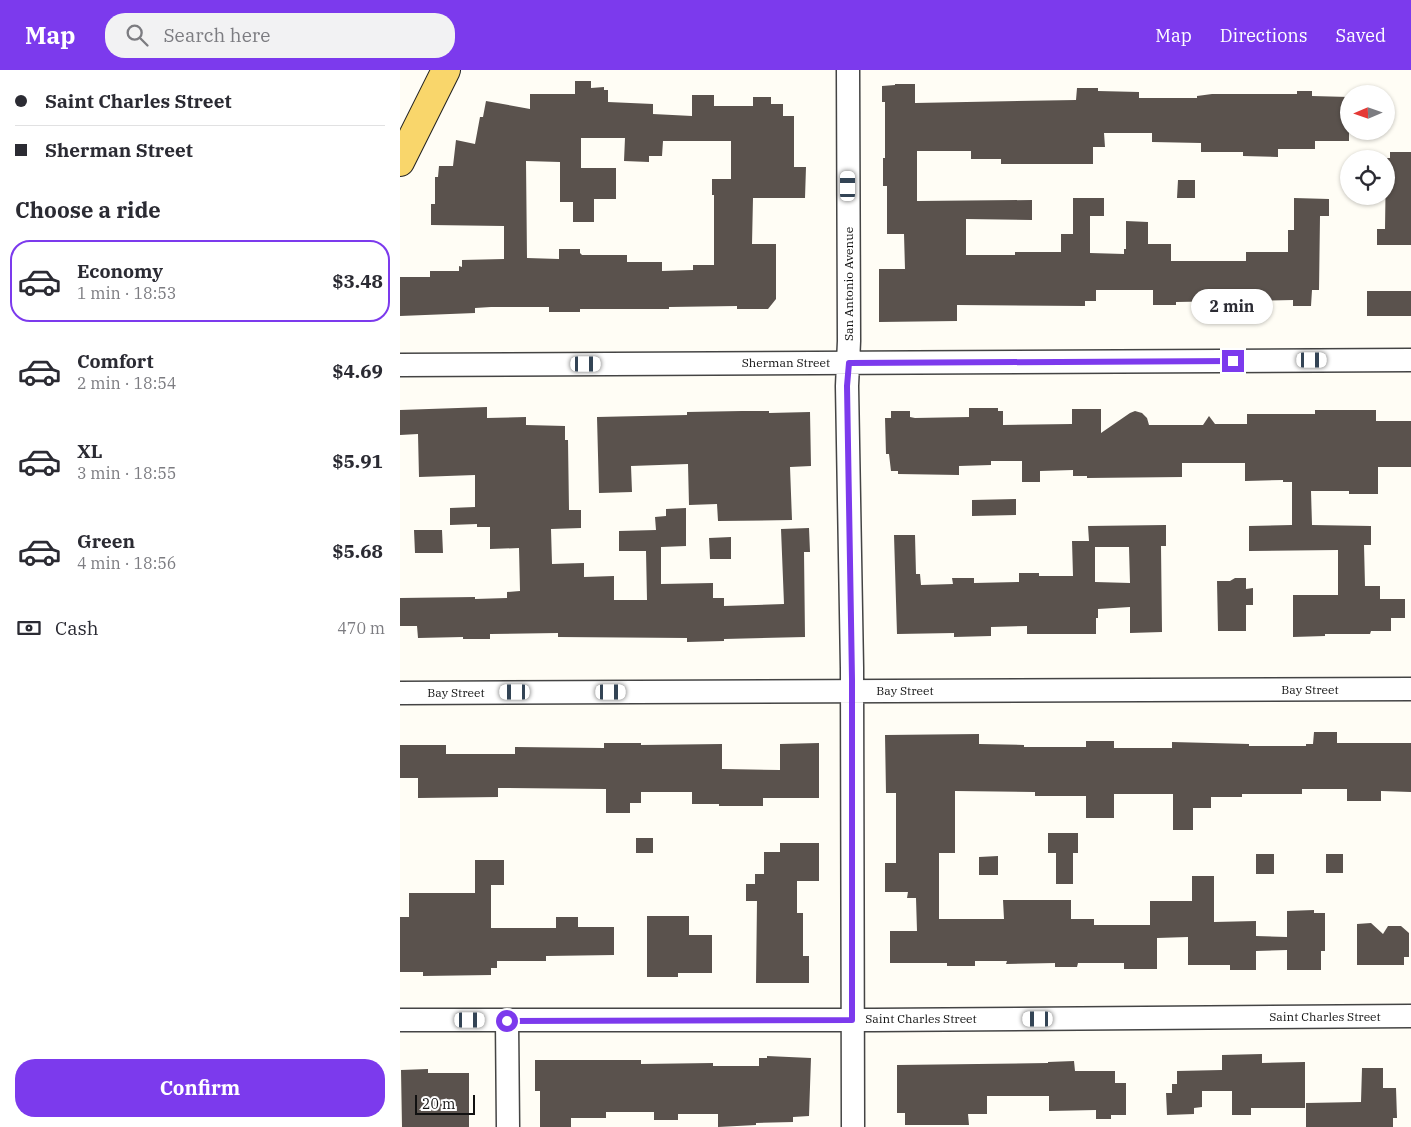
<!DOCTYPE html>
<meta charset="utf-8">
<style>
:root{--surface:#fff;--page:#f2f2f3;--text:#2b2b33;--muted:#7c7c81;--line:#e1e1e2;--accent:#7c3aed}
body{margin:0;font-family:"IBM Plex Serif",serif;background:var(--page);color:var(--text);height:100vh;display:flex;flex-direction:column;font-size:19px;white-space:nowrap}
*{box-sizing:border-box;margin:0}
p{font-size:16px;color:var(--muted)}
.icon{flex:none;width:28px;height:28px;fill:none;stroke:currentColor;stroke-width:2;stroke-linecap:round;stroke-linejoin:round}
.map{position:relative;flex:1;overflow:hidden}
.sheet{display:flex;flex-direction:column;background:var(--surface);width:400px}
.sheet>*{flex:none}
.hud{display:grid;align-content:center;height:110px;padding:0 15px;background:var(--surface)}
.needle{width:32px;rotate:268deg}
.buttons{position:absolute;left:940px;top:15px;display:grid;gap:10px}
.buttons a{display:grid;place-items:center;width:55px;height:55px;border-radius:50%;background:var(--surface);box-shadow:0 1px 4px #0004;font-size:25px}
.scale{position:absolute;left:15px;bottom:12px;width:60px;box-sizing:border-box;padding-left:5px;border:2px solid #111;border-top:0;font-size:14px;line-height:18px;white-space:nowrap;color:#111;-webkit-text-stroke:4px #fff;paint-order:stroke}
.end{position:absolute;width:22px;height:22px;margin:-11px;border:6px solid #7c3aed;background:#fff;box-shadow:0 0 0 2px #fff}
.from{border-radius:50%}
.bubble{position:absolute;height:35px;border-radius:18px;background:var(--surface);box-shadow:0 1px 4px #0004;font-size:16px;font-weight:700;line-height:35px;text-align:center}
.car{position:absolute;width:15px;height:30px;margin:-15px -8px;border-radius:6px;box-shadow:0 0 4px 1px #0007;background:linear-gradient(#fff 24%,#345 0 40%,#fff 0 76%,#345 0 86%,#fff 0)}
.hud b{display:flex;align-items:center;gap:18px;height:48px;font-size:19px}
.hud b+b{border-top:1px solid var(--line)}
.hud i{width:12px;height:12px;background:var(--text)}
ul{padding:0;list-style:none}
li{display:flex;align-items:center;gap:15px;height:82px;margin:0 10px 8px;padding:0 5px;border:2px solid transparent;border-radius:20px}
li div{flex:1}
li b{display:block;font-size:19px}
li em{font-style:normal;font-weight:700}
li.current{border-color:var(--accent)}
li>.icon{width:45px;height:45px;stroke-width:1.5}
h2{padding:0 15px;font-size:22px;line-height:60px}
.pay{display:flex;align-items:center;gap:12px;height:55px;padding:0 15px;font-size:19px}
.pay p{margin-inline-start:auto}
.cta{display:flex;gap:10px;margin-top:auto;padding:10px 15px}
.cta a{flex:1;height:58px;border-radius:20px;background:var(--accent);color:#fff;font-size:20px;font-weight:700;line-height:58px;text-align:center}
header{display:flex;align-items:center;gap:30px;box-sizing:border-box;height:70px;padding:0 25px;background:var(--accent);color:#fff}
header strong{font-size:24px}
nav{display:flex;gap:28px;margin-inline-start:auto;font-size:18px}
.search{width:350px;height:45px;background:var(--page);display:flex;align-items:center;gap:12px;box-sizing:border-box;padding:0 18px;border-radius:20px;color:var(--muted);font-size:19px}
main{display:flex;flex:1;min-height:0}
.map>svg:first-child{display:block}
</style>
<header>
<strong>Map</strong>
<div class="search"><svg class="icon" aria-label="search" viewBox="0 0 24 24"><circle cx="10" cy="10" r="6"/><path d="M15 15l6 6"/></svg>Search here</div>
<nav><a>Map</a><a>Directions</a><a>Saved</a></nav>
</header>
<main>
<section class="sheet">
<div class="hud">
<b><i class="from"></i>Saint Charles Street</b>
<b><i></i>Sherman Street</b>
</div>
<h2>Choose a ride</h2>
<ul>
<li class="current"><svg class="icon" aria-label="car" viewBox="0 0 24 24"><path d="M5 17H2v-5l4-1 3-4h7l3 4 3 1v5h-3M9 17h6M6 11h13"/><circle cx="7" cy="17" r="2"/><circle cx="17" cy="17" r="2"/></svg><div><b>Economy</b><p>1 min · 18:53</p></div><em>$3.48</em></li>
<li><svg class="icon" aria-label="car" viewBox="0 0 24 24"><path d="M5 17H2v-5l4-1 3-4h7l3 4 3 1v5h-3M9 17h6M6 11h13"/><circle cx="7" cy="17" r="2"/><circle cx="17" cy="17" r="2"/></svg><div><b>Comfort</b><p>2 min · 18:54</p></div><em>$4.69</em></li>
<li><svg class="icon" aria-label="car" viewBox="0 0 24 24"><path d="M5 17H2v-5l4-1 3-4h7l3 4 3 1v5h-3M9 17h6M6 11h13"/><circle cx="7" cy="17" r="2"/><circle cx="17" cy="17" r="2"/></svg><div><b>XL</b><p>3 min · 18:55</p></div><em>$5.91</em></li>
<li><svg class="icon" aria-label="car" viewBox="0 0 24 24"><path d="M5 17H2v-5l4-1 3-4h7l3 4 3 1v5h-3M9 17h6M6 11h13"/><circle cx="7" cy="17" r="2"/><circle cx="17" cy="17" r="2"/></svg><div><b>Green</b><p>4 min · 18:56</p></div><em>$5.68</em></li>
</ul>
<div class="pay"><svg class="icon" aria-label="cash" viewBox="0 0 24 24"><path d="M3 7h18v10H3z"/><circle cx="12" cy="12" r="2"/></svg>Cash<p>470 m</p></div>
<div class="cta"><a>Confirm</a></div>
</section>
<div class="map">
<svg width="1011" height="1057" viewBox="0 0 1011 1057">
<rect width="100%" height="100%" fill="#fffdf5"/>
<!-- building -->
<path fill="#5a524d" fill-rule="evenodd" d="M175,11H191V18L204,17V20H208V32L253,34V44L292,46V25H314V36H353V27H371V34H383V46H394V97H406L405,128H353L352,174H376V229L368,239H337V236L269,237V239H180V242H149V237H91L75,238V243L0,246V207H30V201H59V196L62,197V190L104,189V156L31,155V134H35V107H38L39,96H53L56,70L75,74L80,47H83L86,31L130,39V24H175ZM181,68H225L224,91L249,92V86H262L263,71H331V109H312V125H314V195H293V200L262,201V192H227V185H182L180,183V179H159V189L127,188L126,91L160,92V132H173V152H194V129H216V98H181Z
M495,14H515V33L676,30L677,18H698V21L739,22V28H797V26L812,24H897V21H912V26L949,27V71H915V79H878V87L843,86V82H801V73L752,72V63H704L705,77H693V94H601V89H571V81H517V131L632,130V150L566,149V185H615V182H661V164H673V128H704V146H690V183L724,184V179H726V151L748,152V174H771V191H846V182H888V160H894V128L929,129V146H920L919,220H912L911,236H893V230L776,232V235H753V220H696V231H685V236L557,235V251L479,252V199H505L504,164H487V116H483V88H485V32H482V16L495,15Z
M990,82H1011V175H977V159H985L986,88H990Z
M778,110H795V128H777Z
M967,221H1011V246H967Z
M87,337V348L126,347V355L165,356V370H168L169,440H181V458L151,459L152,494L184,493V507L214,506V530H247L246,481H219V461L256,460L255,447L266,446V439L286,438V476L261,477V514L313,513V528H324V536L384,534L381,459L409,458L410,482H404L405,567L324,569V571L287,572V568L158,567V563L90,564V569H63V567L18,568L17,556H0V528L75,527V529L107,528V522L120,521L119,478L90,479V457H77V454L50,455V438L75,437V405L19,407L18,364L0,365V340Z
M569,338H598V341H603V355L672,354V339H701V363L730,343L735,341L742,343L747,348L749,355H803L809,346L815,354H847V344H915V340H976V351H1011V397H978V424H949V421H911L912,455L971,456V475H964L965,516H980V529H1005V548H991V561H971L970,564H925V566L893,567V525H938V480L849,481V456L892,455V412H883V410L845,411V393H782V407L687,408V406H673V400L640,401V412H622V391H591V395L559,396V405L498,404V401H491L489,384H486L485,348H491V341H510V347L515,348L569,347Z
M342,341H369V343L410,342L411,396L390,397L392,450L318,451L317,434L289,435L288,394L231,396L232,422L199,423L197,347L287,345V342Z
M616,429V445L572,446V430Z
M766,455V476H761L762,562L730,563V537L698,539V548H696V564H627V556L591,557V566L554,567V563L497,564L494,465H515L516,504H520L521,515L553,514L552,508H574V513L619,512V503H639V506H673L672,471H689L688,456ZM695,477H729L730,513L695,512Z
M14,460H42L43,483H15Z
M331,467V489H310L309,468Z
M835,508H846V519L853,518V535H846V561H818L817,511H830Z
M914,662H937V673H1011V722L981,721V731H947V719H902V724H842V727H811V738H793V760H773V724H714V748H686V726H635V722L555,721V783H539V849H604L603,830H671V849H694V855H750V831H792V806H814V852L856,851V866L887,867V841L914,840V843H925V881H921V900H887V880L856,881V900H830V895H788V867L757,868V899H724V893H678L677,897H655V893L606,894L607,891H575V896H547V893H490V861H517L516,828H507L508,822H485V793H496V723H486L485,665L579,664V674L624,675V677H686V671H714V678H772V672L849,674V676H906V674H913Z
M204,673H241V675L322,674V699L380,700V674L419,673V728H363V736H319V734H292V722H241V733H230V743H206V719L98,718V727L18,728V708H0V675H46V684H115V677L204,678Z
M648,763H678V783H673V814H656V783H648Z
M236,768H253V783H236Z
M380,773H419V811H397V843H403V886H409V913H356L357,831H346V814H355V804H364V782H380Z
M856,784H874V804H856Z
M926,784H943V803H926Z
M598,786V805H579V787Z
M75,790H104V815H91V858H156V847H178V857H214V885L146,886V891H97V898H91V905L23,906V902H0V847H9V823H75Z
M247,846H289V865H312V903H278V907H247Z
M971,853L983,864L988,856H1001L1009,863V887H1004V895H957V854Z
M862,984V993L905,992V1038H851V1045H832V1021H802V1037L794,1038V1044L767,1045L766,1023H772V1014H777V1001L822,1000V985Z
M367,986L411,988L409,1046L393,1047V1052L356,1053V1055L318,1057V1044H278V1050H254V1042H206V1048H171V1057H140V1021H135V990H241V994L313,993V996H359V988H367Z
M674,991L675,1001H715V1013H726V1045H711V1049H696V1040L649,1041V1026H587V1044H568L569,1055H505V1043H497V995L648,993V992Z
M962,998H983V1018H996L997,1048H993V1057H906V1033L961,1032Z
M28,999V1003H69V1057H2L1,1000Z"/>
<g fill="none" stroke-linecap="round" stroke-linejoin="round">
<!-- street casing -->
<g stroke="#444" stroke-width="25">
<path id="street" d="M448,0L449,271L447,316L452,598L453,1057
M0,295L1011,290
M0,623L1011,619
M0,950H474L1011,946
M107,951L108,1057"/>
</g>
<!-- primary casing -->
<g stroke="#222" stroke-width="30">
<path id="primary" d="M0,92L46,0"/>
</g>
<!-- street -->
<use href="#street" stroke="#fff" stroke-width="22"/>
<!-- primary -->
<use href="#primary" stroke="#f9d66b" stroke-width="28"/>
</g>
<g fill="none" stroke-linecap="round" stroke-linejoin="round">
<!-- route -->
<path stroke="#7c3aed" stroke-width="6" d="M107,951L452,950V609L447,316L449,293L833,291"/>
</g>
<g text-anchor="middle" stroke-width="5" stroke-linejoin="round" paint-order="stroke">
<!-- street labels -->
<g font-size="12" fill="#111" stroke="#fff">
<text transform="translate(449 214) rotate(-90)" y="4">San Antonio Avenue</text>
<text x="386" y="297">Sherman Street</text>
<text x="910" y="624">Bay Street</text>
<text x="505" y="625">Bay Street</text>
<text x="56" y="627">Bay Street</text>
<text x="925" y="951">Saint Charles Street</text>
<text x="521" y="953">Saint Charles Street</text>
</g>
</g>
</svg>
<div class="buttons">
<a><svg class="needle" viewBox="-14 -14 28 28"><path d="M0-13l5 13h-10z" fill="#e53935"/><path d="M0 13l5-13h-10z" fill="#7c7c81"/></svg></a>
<a><svg class="icon" aria-label="locate" viewBox="0 0 24 24"><circle cx="12" cy="12" r="6"/><path d="M12 2v4M12 18v4M2 12h4M18 12h4"/></svg></a>
</div>
<div class="scale">20 m</div>
<i class="end from" style="left:107px;top:951px"></i>
<i class="end" style="left:833px;top:291px"></i>
<div class="bubble" style="left:791px;top:219px;width:82px">2 min</div>
<i class="car" style="left:448px;top:116px;rotate:0deg"></i>
<i class="car" style="left:912px;top:290px;rotate:90deg"></i>
<i class="car" style="left:186px;top:294px;rotate:90deg"></i>
<i class="car" style="left:115px;top:622px;rotate:270deg"></i>
<i class="car" style="left:211px;top:622px;rotate:90deg"></i>
<i class="car" style="left:638px;top:949px;rotate:270deg"></i>
<i class="car" style="left:70px;top:950px;rotate:90deg"></i>
</div>
</main>
